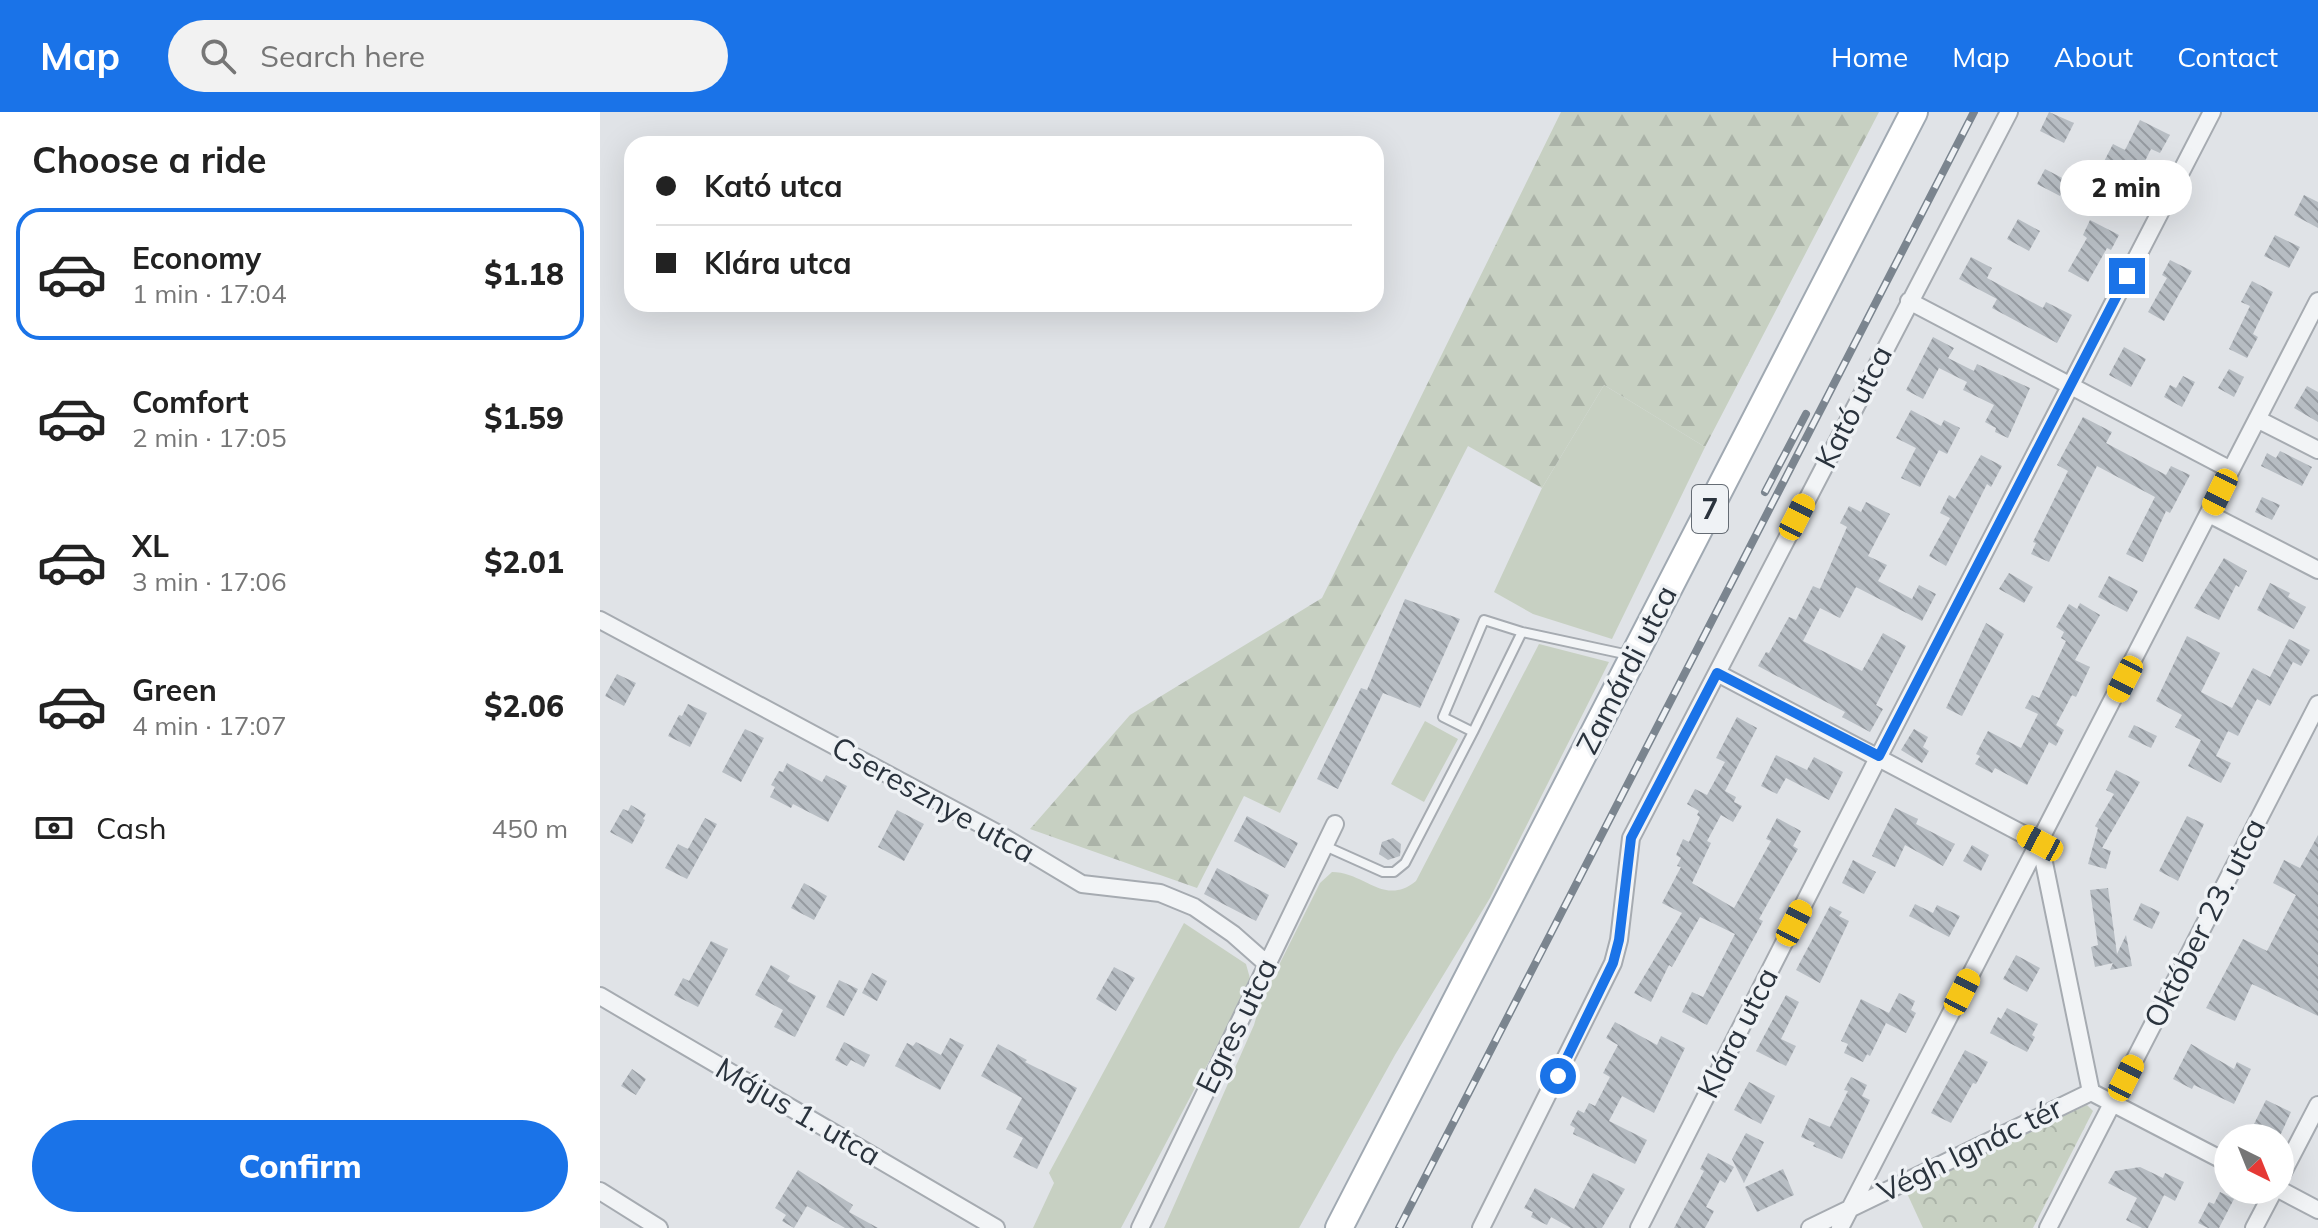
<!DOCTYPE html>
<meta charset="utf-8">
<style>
:root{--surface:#fff;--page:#f2f2f2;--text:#222;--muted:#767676;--line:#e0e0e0;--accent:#1a73e8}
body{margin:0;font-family:Mulish,sans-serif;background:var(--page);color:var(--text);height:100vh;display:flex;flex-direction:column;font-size:30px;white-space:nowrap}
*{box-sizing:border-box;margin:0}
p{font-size:26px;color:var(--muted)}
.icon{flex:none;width:44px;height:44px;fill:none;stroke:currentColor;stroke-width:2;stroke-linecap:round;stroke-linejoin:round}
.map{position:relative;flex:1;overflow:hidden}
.drawer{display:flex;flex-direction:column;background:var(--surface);width:600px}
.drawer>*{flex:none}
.banner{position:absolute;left:24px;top:24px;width:760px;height:176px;border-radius:24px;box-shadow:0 8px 32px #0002;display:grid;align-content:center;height:176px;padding:0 32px;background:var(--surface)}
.needle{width:52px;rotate:137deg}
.fabs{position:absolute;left:1614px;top:1012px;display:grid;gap:16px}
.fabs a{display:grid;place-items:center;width:80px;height:80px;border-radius:50%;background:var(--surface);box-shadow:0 8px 32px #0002;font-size:40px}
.end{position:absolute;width:36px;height:36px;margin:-18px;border:10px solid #1a73e8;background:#fff;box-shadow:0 0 0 4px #fff}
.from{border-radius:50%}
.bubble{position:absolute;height:56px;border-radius:28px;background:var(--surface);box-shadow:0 8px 32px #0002;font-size:26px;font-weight:800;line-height:56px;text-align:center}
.car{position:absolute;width:24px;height:48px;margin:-24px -12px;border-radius:10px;box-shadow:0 0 6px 2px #0007;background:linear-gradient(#f5c518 24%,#345 0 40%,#f5c518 0 76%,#345 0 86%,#f5c518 0)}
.banner b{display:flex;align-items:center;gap:28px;height:76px;font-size:30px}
.banner b+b{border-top:2px solid var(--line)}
.banner i{width:20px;height:20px;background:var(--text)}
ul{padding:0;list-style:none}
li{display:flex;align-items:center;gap:24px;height:132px;margin:0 16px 12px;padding:0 16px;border:4px solid transparent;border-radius:24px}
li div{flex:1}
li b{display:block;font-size:30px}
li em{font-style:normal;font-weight:800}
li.current{border-color:var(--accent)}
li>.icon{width:72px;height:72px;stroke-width:1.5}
h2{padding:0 32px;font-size:36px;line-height:96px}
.pay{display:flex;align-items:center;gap:20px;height:88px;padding:0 32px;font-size:30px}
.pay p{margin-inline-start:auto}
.cta{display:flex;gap:16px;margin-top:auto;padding:16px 32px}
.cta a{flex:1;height:92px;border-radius:48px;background:var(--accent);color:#fff;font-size:32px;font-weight:800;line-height:92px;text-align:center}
header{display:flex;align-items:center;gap:48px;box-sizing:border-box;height:112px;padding:0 40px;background:var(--accent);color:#fff}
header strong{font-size:38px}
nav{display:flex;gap:44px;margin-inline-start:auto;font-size:28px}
.search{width:560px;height:72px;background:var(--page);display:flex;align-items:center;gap:20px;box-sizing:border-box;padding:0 28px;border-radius:44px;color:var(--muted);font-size:30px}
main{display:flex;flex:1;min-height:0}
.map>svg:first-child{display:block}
</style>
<header>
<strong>Map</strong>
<div class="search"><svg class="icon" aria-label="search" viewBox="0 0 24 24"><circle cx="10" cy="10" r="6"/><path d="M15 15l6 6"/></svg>Search here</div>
<nav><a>Home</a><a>Map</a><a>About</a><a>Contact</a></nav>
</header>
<main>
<section class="drawer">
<h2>Choose a ride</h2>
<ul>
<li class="current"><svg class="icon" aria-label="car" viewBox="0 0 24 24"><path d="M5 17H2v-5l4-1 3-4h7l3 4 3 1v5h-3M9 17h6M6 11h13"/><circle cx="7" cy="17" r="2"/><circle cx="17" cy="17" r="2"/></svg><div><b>Economy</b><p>1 min · 17:04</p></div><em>$1.18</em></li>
<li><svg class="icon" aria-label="car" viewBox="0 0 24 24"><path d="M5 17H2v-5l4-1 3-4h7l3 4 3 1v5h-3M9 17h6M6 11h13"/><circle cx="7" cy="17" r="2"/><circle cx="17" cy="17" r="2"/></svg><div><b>Comfort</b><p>2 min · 17:05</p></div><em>$1.59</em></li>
<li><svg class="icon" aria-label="car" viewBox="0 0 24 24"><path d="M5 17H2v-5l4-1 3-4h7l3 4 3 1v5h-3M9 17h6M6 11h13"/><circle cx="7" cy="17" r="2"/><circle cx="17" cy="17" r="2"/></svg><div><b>XL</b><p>3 min · 17:06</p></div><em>$2.01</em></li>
<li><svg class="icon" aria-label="car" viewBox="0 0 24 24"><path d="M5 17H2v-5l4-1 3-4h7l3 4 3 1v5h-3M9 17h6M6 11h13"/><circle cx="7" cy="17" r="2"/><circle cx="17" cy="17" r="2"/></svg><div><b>Green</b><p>4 min · 17:07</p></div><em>$2.06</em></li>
</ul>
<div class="pay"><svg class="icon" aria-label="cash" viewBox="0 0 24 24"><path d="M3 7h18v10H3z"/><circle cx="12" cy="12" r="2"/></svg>Cash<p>450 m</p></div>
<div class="cta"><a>Confirm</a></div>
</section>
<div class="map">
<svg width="1718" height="1116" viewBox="0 0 1718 1116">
<defs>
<pattern id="forest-firs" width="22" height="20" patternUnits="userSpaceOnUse" patternTransform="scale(2)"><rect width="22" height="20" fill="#c7d0c2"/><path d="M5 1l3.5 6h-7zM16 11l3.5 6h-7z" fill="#abb3a8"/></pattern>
<pattern id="park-crowns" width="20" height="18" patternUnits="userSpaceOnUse" patternTransform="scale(2)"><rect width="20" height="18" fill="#c7d0c2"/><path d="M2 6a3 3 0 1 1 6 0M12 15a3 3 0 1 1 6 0" fill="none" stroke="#abb3a8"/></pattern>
<pattern id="building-back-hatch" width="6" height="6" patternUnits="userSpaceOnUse" patternTransform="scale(2)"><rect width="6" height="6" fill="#b7bdc3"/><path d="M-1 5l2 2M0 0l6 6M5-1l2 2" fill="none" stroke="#959aa0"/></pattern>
</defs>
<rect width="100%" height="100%" fill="#e0e3e7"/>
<!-- green -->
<path fill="#c7d0c2" d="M1004,273L1105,335L1012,527L933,502L894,480L942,376Z
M939,532L1009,550L890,786L795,943L699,1116H564L654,913L661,889L720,771L732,760C765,760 784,795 816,769Z
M825,609L858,627L824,690L791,672Z
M584,811L646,852L651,870L521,1116H433L454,1071L449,1061Z"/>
<!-- forest -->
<path fill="url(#forest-firs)" d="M961,0H1279L1105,335L1004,273L942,376L868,334L680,701L644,684L597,776L430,717L530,603L722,486Z"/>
<!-- park -->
<path fill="url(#park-crowns)" d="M1487,993L1493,999L1433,1116H1323L1305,1077Z"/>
<!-- building -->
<path fill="url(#building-back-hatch)" d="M1449,0L1474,11L1464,31L1440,19Z
M1540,8L1570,23L1560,41L1551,37L1535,69L1526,64L1507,99L1481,84L1492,65L1495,67L1513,32L1525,38Z
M1445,57L1468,69L1460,84L1437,72Z
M1704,83L1718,90V116L1694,103Z
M1418,107L1440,119L1429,139L1407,127Z
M1490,108L1519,123L1511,138L1507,136L1488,170L1468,159L1487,126L1483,123Z
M1675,123L1700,135L1689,156L1664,144Z
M1371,145L1392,156L1387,166L1443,196L1446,190L1472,203L1457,231L1392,196L1397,187L1359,167Z
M1570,148L1592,159L1564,209L1548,200L1567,166L1562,163Z
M1652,169L1673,180L1653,222L1658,225L1647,246L1629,237L1650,194L1641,190Z
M1333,225L1354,236L1348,246L1374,259L1377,252L1430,276L1408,326L1395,320L1396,316L1385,310L1394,293L1363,278L1367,270L1339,256L1323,287L1306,278Z
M1524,235L1546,247L1531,275L1509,263Z
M1629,257L1644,265L1634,285L1618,276Z
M1583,264L1595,270L1582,295L1564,285L1570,273L1576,276Z
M1707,274L1718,280V310L1694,296Z
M1311,298L1341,314L1344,308L1360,316L1347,342L1339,338L1320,375L1301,366L1316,336L1296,326Z
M1483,305L1512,320L1506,331L1566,363L1571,354L1590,363L1570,401L1566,399L1543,450L1526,442L1555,385L1497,354L1449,450L1431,442L1436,431L1433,430L1468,359L1457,353Z
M1680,339L1712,355L1702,374L1661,354L1667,341L1676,346Z
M1381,343L1402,354L1391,375L1387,372L1346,454L1329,444L1350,406L1340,401L1349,383L1355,387Z
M1662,385L1680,393L1672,408L1655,400Z
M1266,390L1290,402L1268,444L1287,453L1278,469L1312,487L1319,473L1336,482L1322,509L1256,475L1240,506L1220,496L1203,529L1262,559L1283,521L1306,534L1276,593L1283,597L1270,620L1242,605L1245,600L1158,554L1166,540L1169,541L1189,505L1196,508L1213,474L1220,477L1247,415L1240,411L1249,394L1261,400Z
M1624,446L1647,459L1639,475L1636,473L1619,508L1594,496Z
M1409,461L1433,475L1424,491L1399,477Z
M1509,464L1538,479L1527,500L1498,485Z
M1670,471L1690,481L1688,485L1706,495L1694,517L1657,498Z
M805,487L860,507L820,596L783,581L738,677L717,667L761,576L767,578Z
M1480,491L1500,503L1475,548L1490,555L1476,585L1472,583L1456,613L1464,618L1456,634L1449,630L1427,673L1395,656L1392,661L1375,652L1380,644L1376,642L1388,619L1421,636L1438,602L1425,596L1432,583L1439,586L1466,529L1461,526L1464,520L1456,515L1469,492L1477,497Z
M1386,511L1404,522L1362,604L1346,596Z
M1587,524L1620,541L1601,580L1632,596L1653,556L1670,565L1689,527L1710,538L1701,554L1693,550L1670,594L1657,587L1638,624L1628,619L1616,644L1631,651L1621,671L1588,654L1601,628L1575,615L1582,603L1556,589Z
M17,562L36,571L24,594L5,584Z
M88,592L107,601L90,635L68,624L79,603L82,604Z
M1137,605L1157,616L1125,679L1136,685L1134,690L1142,694L1133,710L1121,703L1107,729L1111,731L1092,771L1134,796L1171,729L1166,727L1177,706L1201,719L1193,734L1198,737L1159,807L1163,809L1107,913L1082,900L1092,880L1103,885L1135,822L1100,805L1072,855L1069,853L1051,890L1034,881L1082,801L1062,791L1081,755L1077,754L1081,746L1076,743L1083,727L1089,730L1100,705L1097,703L1099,699L1087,692L1095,677L1107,683L1125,650L1116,646Z
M1534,613L1557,624L1551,636L1528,625Z
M145,617L164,626L141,670L122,660Z
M1314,617L1328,625L1323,635L1329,639L1322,651L1301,638Z
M1176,643L1207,658L1214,645L1243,660L1229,688L1186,666L1177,682L1161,674Z
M187,651L222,670L226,663L247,674L228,710L193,692L191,696L170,685L175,675L171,673L179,659L183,660Z
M1516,658L1540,670L1502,736L1511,739L1506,757L1488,752L1498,716L1495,714L1514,682L1506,678Z
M31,693L46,702L43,707L45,708L32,732L10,720L23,697L28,699Z
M1295,696L1318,707L1316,712L1355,732L1343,754L1305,733L1295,755L1272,744Z
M297,698L324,712L304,749L278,735Z
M647,704L698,731L685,756L634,729Z
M1587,704L1604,712L1578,769L1559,759Z
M105,706L117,712L87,767L65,756L78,732L88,737Z
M1718,723V904L1652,872L1635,909L1606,896L1643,827L1667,839L1696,783L1673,771L1684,748L1700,756Z
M793,726L801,732L800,744L788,748L779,742L782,730Z
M1372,733L1389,743L1381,759L1363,749Z
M1253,748L1276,760L1264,782L1242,771Z
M617,756L669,783L656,809L604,782Z
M204,771L227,784L214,808L191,796Z
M1508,776L1517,842L1526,823L1532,854L1510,858L1513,851L1495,855L1491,835L1498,833L1490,778Z
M1541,791L1560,800L1552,817L1533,808Z
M1315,792L1333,801L1337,793L1360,804L1349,825L1309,804Z
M1230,794L1242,800L1239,804L1249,809L1220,871L1196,858Z
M111,829L128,837L98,895L74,883L83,866L89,869Z
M1416,843L1440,856L1427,880L1403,867Z
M171,853L190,864L187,869L216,884L195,925L174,915L183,898L155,883Z
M514,855L535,866L516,899L496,887Z
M272,861L287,869L277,889L262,881Z
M239,868L258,877L244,904L226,895Z
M1299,881L1315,889L1311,898L1316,901L1306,921L1286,911L1270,944L1267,942L1263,950L1244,941L1248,932L1241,929L1261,887L1289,901Z
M1186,883L1199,890L1181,927L1196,934L1186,954L1156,939Z
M1407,896L1438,912L1432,923L1435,925L1427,940L1390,921L1398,905L1401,907Z
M1015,910L1057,933L1061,924L1085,936L1054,1001L1022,984L1009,1009L1047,1028L1035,1052L973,1022L975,1016L970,1013L978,998L984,1001L989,991L995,994L1010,965L1003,961L1018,933L1006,926Z
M350,926L364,933L340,978L295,954L307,931L313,934L316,930L341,943Z
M244,930L270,943L264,955L251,948L247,954L235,948Z
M398,932L427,948L425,950L477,976L437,1057L413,1045L423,1026L406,1017L422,986L381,964Z
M1591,932L1634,957L1637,950L1651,957L1634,992L1594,973L1592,977L1573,967Z
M1365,938L1388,950L1376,972L1373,971L1351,1011L1331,1001Z
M32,957L46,967L36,983L21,974Z
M1251,965L1267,973L1262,984L1270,988L1242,1047L1213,1034L1215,1031L1201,1025L1209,1006L1230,1015L1248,979L1244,978Z
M1149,970L1175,984L1161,1012L1134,998Z
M1666,988L1691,1000L1679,1026H1647Z
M1146,1021L1164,1030L1144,1071L1132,1047Z
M1108,1041L1134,1055L1125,1071L1120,1068L1106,1095L1114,1099L1105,1116H1074L1104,1059L1100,1057Z
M1540,1055L1563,1066L1565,1061L1584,1070L1575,1089L1564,1083L1548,1116H1542L1526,1108L1537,1086L1508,1071L1515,1059Z
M1183,1057L1194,1083L1157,1100L1145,1075Z
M198,1058L253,1093L249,1100L278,1116H245L207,1094L194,1116L182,1109L186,1103L175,1096Z
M993,1061L1025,1077L1002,1116H971L951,1105L947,1113L931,1105L933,1100L924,1096L935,1076L974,1097Z
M1620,1080L1634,1087L1619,1116H1608L1598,1111L1609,1090L1614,1092Z"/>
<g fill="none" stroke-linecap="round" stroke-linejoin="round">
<!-- service casing -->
<g stroke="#a6abb1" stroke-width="12">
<path id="service" d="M922,520L873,620L843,605L884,508L922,520L1029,543
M725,734L783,760H794L805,751L873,620"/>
</g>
<!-- minor casing -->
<g stroke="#a6abb1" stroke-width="20">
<path id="minor" d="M1309,189L1631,358
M1657,307L1718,338
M1609,402L1718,458
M0,508L397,721L482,772L560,781L594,795L633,822L667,852
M1117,561L1440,731L1491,980
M0,884L396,1116
M1680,1066L1718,993
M1680,1078L1718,1098
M0,1079L59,1116
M540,1116L735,712
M881,1116L1013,851L1019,828L1031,726L1409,0
M1039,1116L1279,644L1612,0
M1210,1116L1491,980L1628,1051
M1240,1116L1718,189
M1448,1116L1718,592
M1654,1116L1674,1078"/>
</g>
<!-- primary casing -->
<g stroke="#a0a9b2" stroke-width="30">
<path id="primary" d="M739,1116L1314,0"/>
</g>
<!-- service -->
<use href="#service" stroke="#f2f4f6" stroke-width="8"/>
<!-- minor -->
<use href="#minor" stroke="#f2f4f6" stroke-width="16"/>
<!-- primary -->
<use href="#primary" stroke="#fff" stroke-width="26"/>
<!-- rail casing -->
<g stroke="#7b858f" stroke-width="8">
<path id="rail" d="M1165,380L1206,302
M799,1116L1374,0"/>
</g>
<!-- rail -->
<use href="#rail" stroke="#eff2f5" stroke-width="5" stroke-dasharray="15" stroke-linecap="butt"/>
</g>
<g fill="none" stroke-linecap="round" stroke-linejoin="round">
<!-- route -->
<path stroke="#1a73e8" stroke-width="10" d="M958,964L1013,851L1019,828L1031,726L1117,561L1279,644L1527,164"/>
</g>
<g text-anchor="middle" stroke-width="7" stroke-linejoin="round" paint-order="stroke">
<!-- shield labels -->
<rect fill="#eff2f5" stroke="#656c74" stroke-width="2" x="1092" y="373" width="36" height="48" rx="6"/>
<g font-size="28" font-weight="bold" fill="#2a333d">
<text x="1110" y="407">7</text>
</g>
<!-- street labels -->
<g font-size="30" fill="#2a333d" stroke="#eff2f5">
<text transform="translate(1254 295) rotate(-63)" y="10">Kató utca</text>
<text transform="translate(1027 558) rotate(-63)" y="10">Zamárdi utca</text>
<text transform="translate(333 688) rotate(29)" y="10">Cseresznye utca</text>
<text transform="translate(1605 811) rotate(-63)" y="10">Október 23. utca</text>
<text transform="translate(637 914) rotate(-64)" y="10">Egres utca</text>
<text transform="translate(1138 921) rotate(-63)" y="10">Klára utca</text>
<text transform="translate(198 1000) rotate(30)" y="10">Május 1. utca</text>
<text transform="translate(1370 1038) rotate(-26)" y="10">Végh Ignác tér</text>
</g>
</g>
</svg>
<div class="fabs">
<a><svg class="needle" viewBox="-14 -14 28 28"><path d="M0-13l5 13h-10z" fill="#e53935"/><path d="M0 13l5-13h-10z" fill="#767676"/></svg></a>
</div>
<i class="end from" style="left:958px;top:964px"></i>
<i class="end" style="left:1527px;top:164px"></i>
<div class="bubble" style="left:1460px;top:48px;width:132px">2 min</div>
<i class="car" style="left:1620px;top:380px;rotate:206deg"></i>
<i class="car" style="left:1197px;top:405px;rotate:27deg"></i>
<i class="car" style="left:1525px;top:567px;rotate:207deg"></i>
<i class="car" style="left:1440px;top:731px;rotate:298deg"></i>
<i class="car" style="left:1194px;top:811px;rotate:27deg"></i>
<i class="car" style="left:1362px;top:880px;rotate:27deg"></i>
<i class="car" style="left:1526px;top:966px;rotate:27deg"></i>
<div class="banner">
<b><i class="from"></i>Kató utca</b>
<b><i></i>Klára utca</b>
</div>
</div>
</main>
